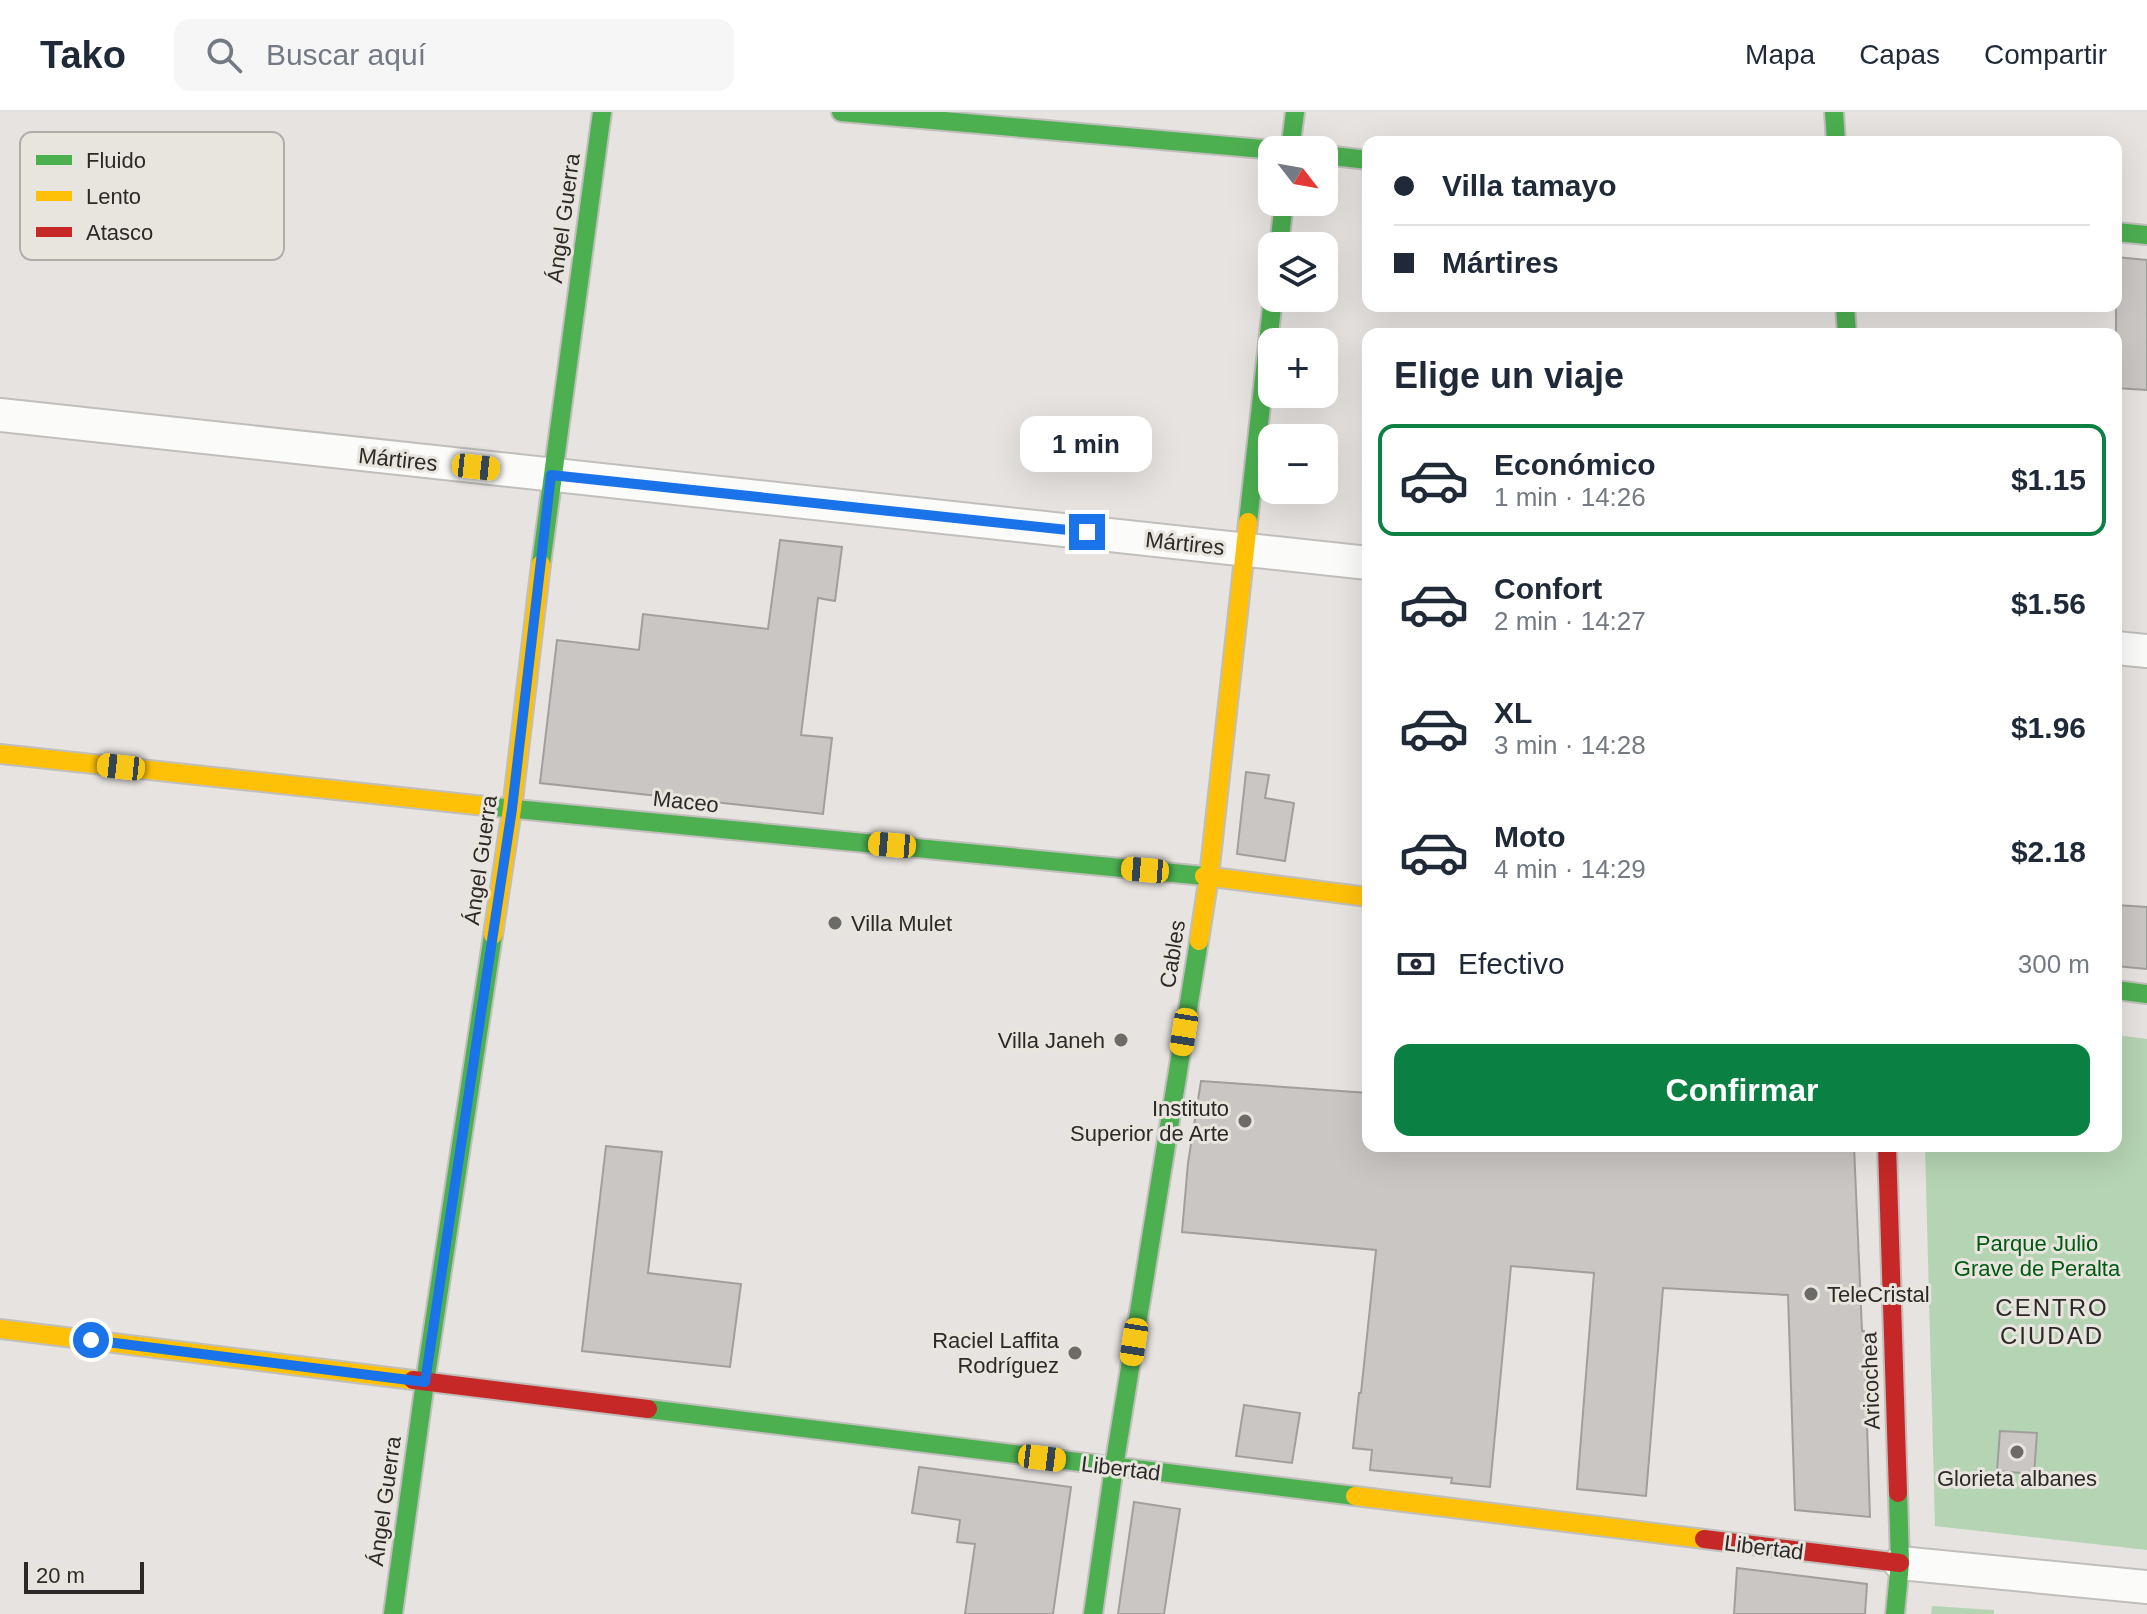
<!DOCTYPE html>
<html lang="es">
<meta charset="utf-8">
<style>
:root{--surface:#fff;--page:#f6f6f7;--text:#1f2937;--muted:#747a83;--line:#e0e1e3;--accent:#0b8043}
body{margin:0;font-family:Helvetica,sans-serif;background:var(--page);color:var(--text);height:100vh;display:flex;flex-direction:column;font-size:30px;white-space:nowrap}
*{box-sizing:border-box;margin:0}
p{font-size:26px;color:var(--muted)}
.icon{flex:none;width:44px;height:44px;fill:none;stroke:currentColor;stroke-width:2;stroke-linecap:round;stroke-linejoin:round}
.map{position:relative;flex:1;overflow:hidden}
.details{position:absolute;left:1362px;top:216px;width:760px;height:824px;display:flex;flex-direction:column;background:var(--surface);border-radius:16px;box-shadow:0 8px 32px #0002}
.details>*{flex:none}
.hud{position:absolute;left:1362px;top:24px;width:760px;height:176px;border-radius:16px;box-shadow:0 8px 32px #0002;display:grid;align-content:center;height:176px;padding:0 32px;background:var(--surface)}
.needle{width:52px;rotate:121deg}
.controls{position:absolute;left:1258px;top:24px;display:grid;gap:16px}
.controls a{display:grid;place-items:center;width:80px;height:80px;border-radius:16px;background:var(--surface);box-shadow:0 8px 32px #0002;font-size:40px}
.scale{position:absolute;left:24px;bottom:20px;width:120px;box-sizing:border-box;padding-left:8px;border:4px solid #2c2a28;border-top:0;font-size:22px;line-height:28px;white-space:nowrap;color:#2c2a28;-webkit-text-stroke:6px #e8e4de;paint-order:stroke}
.end{position:absolute;width:36px;height:36px;margin:-18px;border:10px solid #1a73e8;background:#fff;box-shadow:0 0 0 4px #fff}
.from{border-radius:50%}
.bubble{position:absolute;height:56px;border-radius:16px;background:var(--surface);box-shadow:0 8px 32px #0002;font-size:26px;font-weight:700;line-height:56px;text-align:center}
.car{position:absolute;width:24px;height:48px;margin:-24px -12px;border-radius:10px;box-shadow:0 0 6px 2px #0007;background:linear-gradient(#f5c518 24%,#345 0 40%,#f5c518 0 76%,#345 0 86%,#f5c518 0)}
.hud b{display:flex;align-items:center;gap:28px;height:76px;font-size:30px}
.hud b+b{border-top:2px solid var(--line)}
.hud i{width:20px;height:20px;background:var(--text)}
ul{padding:0;list-style:none}
li{display:flex;align-items:center;gap:24px;height:112px;margin:0 16px 12px;padding:0 16px;border:4px solid transparent;border-radius:16px}
li div{flex:1}
li b{display:block;font-size:30px}
li em{font-style:normal;font-weight:700}
li.current{border-color:var(--accent)}
li>.icon{width:72px;height:72px;stroke-width:1.5}
h2{padding:0 32px;font-size:36px;line-height:96px}
.pay{display:flex;align-items:center;gap:20px;height:88px;padding:0 32px;font-size:30px}
.pay p{margin-inline-start:auto}
.cta{display:flex;gap:16px;margin-top:auto;padding:16px 32px}
.cta a{flex:1;height:92px;border-radius:16px;background:var(--accent);color:#fff;font-size:32px;font-weight:700;line-height:92px;text-align:center}
header{display:flex;align-items:center;gap:48px;box-sizing:border-box;height:112px;padding:0 40px;background:var(--surface);border-bottom:2px solid var(--line)}
header strong{font-size:38px}
nav{display:flex;gap:44px;margin-inline-start:auto;font-size:28px}
.search{width:560px;height:72px;background:var(--page);display:flex;align-items:center;gap:20px;box-sizing:border-box;padding:0 28px;border-radius:16px;color:var(--muted);font-size:30px}
.map>svg:first-child{display:block}
</style>
<header>
<strong>Tako</strong>
<div class="search"><svg class="icon" aria-label="search" viewBox="0 0 24 24"><circle cx="10" cy="10" r="6"/><path d="M15 15l6 6"/></svg>Buscar aquí</div>
<nav><a>Mapa</a><a>Capas</a><a>Compartir</a></nav>
</header>
<div class="map">
<svg width="2147" height="1502" viewBox="0 0 2147 1502">
<rect width="100%" height="100%" fill="#e6e3e0"/>
<!-- green -->
<path fill="#b5d4b3" d="M2116,923L2147,927V1438L1935,1414L1925,1034H2116Z
M1932,1494L1994,1498V1502H1931Z"/>
<!-- building -->
<path fill="#c9c6c4" stroke="#a19f9c" stroke-width="2" d="M2116,145L2147,148V278L2116,276Z
M780,428L842,435L835,489L818,486L801,623L832,626L823,702L540,671L557,528L639,538L643,502L768,517Z
M1246,660L1269,663L1265,686L1294,691L1285,749L1237,742Z
M2116,793L2147,795V857L2116,854Z
M1201,969L1368,981V1034H1854L1862,1219H1864L1870,1405L1795,1398L1788,1183L1663,1176L1646,1384L1577,1377L1594,1161L1511,1154L1490,1375L1451,1371L1452,1366L1370,1358L1372,1338L1353,1336L1359,1281H1361L1376,1138L1182,1120L1188,1051Z
M606,1034L662,1040L648,1161L741,1172L730,1255L582,1239Z
M1244,1293L1300,1301L1292,1351L1236,1344Z
M2000,1319L2037,1321L2034,1362L1997,1359Z
M919,1355L1071,1375L1053,1502H965L975,1432L957,1430L960,1408L912,1401Z
M1134,1390L1180,1397L1164,1502H1118Z
M1737,1456L1867,1472L1865,1502H1734Z"/>
<g fill="none" stroke-linecap="round" stroke-linejoin="round">
<!-- street casing -->
<g stroke="#c1bfbc" stroke-width="36">
<path id="street" d="M0,303L1368,451
M2116,536L2147,539
M1900,1451L2147,1475"/>
</g>
<!-- fast casing -->
<g stroke="#c1bfbc" stroke-width="22">
<path id="fast" d="M841,0L1274,38
M1834,0L1836,30
M1290,38L1295,0
M1324,43L1368,48
M2116,120L2147,123
M1279,134L1284,90
M1845,194L1847,222
M1248,410L1273,186
M541,452L602,0
M485,694L1204,764
M2116,878L2147,882
M648,1297L1355,1384
M393,1502L425,1270L493,823
M1093,1502L1114,1355L1199,829
M1895,1502L1900,1451L1898,1381"/>
</g>
<!-- slow casing -->
<g stroke="#c1bfbc" stroke-width="22">
<path id="slow" d="M0,642L485,694
M1204,764L1368,785
M493,823L512,697L541,452
M1199,829L1209,764L1248,410
M0,1217L413,1268
M1355,1384L1704,1427"/>
</g>
<!-- jam casing -->
<g stroke="#c1bfbc" stroke-width="22">
<path id="jam" d="M1887,1034L1898,1381
M413,1268L648,1297
M1704,1427L1900,1451"/>
</g>
<!-- street -->
<use href="#street" stroke="#fbfbfa" stroke-width="32"/>
<!-- fast -->
<use href="#fast" stroke="#4caf50" stroke-width="18"/>
<!-- slow -->
<use href="#slow" stroke="#ffc107" stroke-width="18"/>
<!-- jam -->
<use href="#jam" stroke="#c62828" stroke-width="18"/>
</g>
<g fill="none" stroke-linecap="round" stroke-linejoin="round">
<!-- route -->
<path stroke="#1a73e8" stroke-width="10" d="M91,1228L425,1270L512,697L551,363L1087,420"/>
</g>
<!-- markers -->
<g fill="#6d6b68" stroke="#e8e4de" stroke-width="3">
<circle cx="835" cy="811" r="8"/>
<circle cx="1121" cy="928" r="8"/>
<circle cx="1245" cy="1009" r="8"/>
<circle cx="1811" cy="1182" r="8"/>
<circle cx="1075" cy="1241" r="8"/>
<circle cx="2017" cy="1340" r="8"/>
</g>
<g text-anchor="middle" stroke-width="6" stroke-linejoin="round" paint-order="stroke">
<!-- street labels -->
<g font-size="22" fill="#2c2a28" stroke="#e8e4de">
<text transform="translate(563 106) rotate(-82)" y="8">Ángel Guerra</text>
<text transform="translate(398 347) rotate(6)" y="8">Mártires</text>
<text transform="translate(1185 431) rotate(6)" y="8">Mártires</text>
<text transform="translate(686 689) rotate(6)" y="8">Maceo</text>
<text transform="translate(480 748) rotate(-82)" y="8">Ángel Guerra</text>
<text transform="translate(1172 842) rotate(-81)" y="8">Cables</text>
<text transform="translate(1870 1269) rotate(-92)" y="8">Aricochea</text>
<text transform="translate(1121 1356) rotate(7)" y="8">Libertad</text>
<text transform="translate(384 1389) rotate(-82)" y="8">Ángel Guerra</text>
<text transform="translate(1764 1435) rotate(7)" y="8">Libertad</text>
</g>
<!-- poi labels -->
<g font-size="22" fill="#2c2a28" stroke="#e8e4de" text-anchor="end">
<text x="851" y="819" text-anchor="start">Villa Mulet</text>
<text x="1105" y="936">Villa Janeh</text>
<text x="1229" y="1004">Instituto<tspan x="1229" dy="25">Superior de Arte</tspan></text>
<text x="1827" y="1190" text-anchor="start">TeleCristal</text>
<text x="1059" y="1236">Raciel Laffita<tspan x="1059" dy="25">Rodríguez</tspan></text>
<text x="2017" y="1374" text-anchor="middle">Glorieta albanes</text>
</g>
<!-- park labels -->
<g font-size="22" fill="#005913" stroke="#e8e4de">
<text x="2037" y="1139">Parque Julio<tspan x="2037" dy="25">Grave de Peralta</tspan></text>
</g>
<!-- neighbourhood labels -->
<g font-size="24" letter-spacing="2" fill="#2c2a28" stroke="#e8e4de">
<text x="2052" y="1204">CENTRO<tspan x="2052" dy="28">CIUDAD</tspan></text>
</g>
</g>
<!-- legend -->
<rect x="20" y="20" width="264" height="128" rx="12" fill="#e8e4de" stroke="#b0aca7" stroke-width="2"/>
<rect x="36" y="43" width="36" height="10" fill="#4caf50"/>
<rect x="36" y="79" width="36" height="10" fill="#ffc107"/>
<rect x="36" y="115" width="36" height="10" fill="#c62828"/>
<g font-size="22" fill="#2c2a28">
<text x="86" y="56">Fluido</text>
<text x="86" y="92">Lento</text>
<text x="86" y="128">Atasco</text>
</g>
</svg>
<div class="controls">
<a><svg class="needle" viewBox="-14 -14 28 28"><path d="M0-13l5 13h-10z" fill="#e53935"/><path d="M0 13l5-13h-10z" fill="#747a83"/></svg></a>
<a><svg class="icon" aria-label="layers" viewBox="0 0 24 24"><path d="M12 4l9 5-9 5-9-5zM3 14l9 5 9-5"/></svg></a>
<a>+</a>
<a>−</a>
</div>
<div class="scale">20 m</div>
<i class="end from" style="left:91px;top:1228px"></i>
<i class="end" style="left:1087px;top:420px"></i>
<div class="bubble" style="left:1020px;top:304px;width:132px">1 min</div>
<i class="car" style="left:476px;top:355px;rotate:96deg"></i>
<i class="car" style="left:121px;top:655px;rotate:276deg"></i>
<i class="car" style="left:892px;top:733px;rotate:275deg"></i>
<i class="car" style="left:1145px;top:758px;rotate:275deg"></i>
<i class="car" style="left:1184px;top:920px;rotate:189deg"></i>
<i class="car" style="left:1134px;top:1230px;rotate:189deg"></i>
<i class="car" style="left:1042px;top:1346px;rotate:97deg"></i>
<div class="hud">
<b><i class="from"></i>Villa tamayo</b>
<b><i></i>Mártires</b>
</div>
<section class="details">
<h2>Elige un viaje</h2>
<ul>
<li class="current"><svg class="icon" aria-label="car" viewBox="0 0 24 24"><path d="M5 17H2v-5l4-1 3-4h7l3 4 3 1v5h-3M9 17h6M6 11h13"/><circle cx="7" cy="17" r="2"/><circle cx="17" cy="17" r="2"/></svg><div><b>Económico</b><p>1 min · 14:26</p></div><em>$1.15</em></li>
<li><svg class="icon" aria-label="car" viewBox="0 0 24 24"><path d="M5 17H2v-5l4-1 3-4h7l3 4 3 1v5h-3M9 17h6M6 11h13"/><circle cx="7" cy="17" r="2"/><circle cx="17" cy="17" r="2"/></svg><div><b>Confort</b><p>2 min · 14:27</p></div><em>$1.56</em></li>
<li><svg class="icon" aria-label="car" viewBox="0 0 24 24"><path d="M5 17H2v-5l4-1 3-4h7l3 4 3 1v5h-3M9 17h6M6 11h13"/><circle cx="7" cy="17" r="2"/><circle cx="17" cy="17" r="2"/></svg><div><b>XL</b><p>3 min · 14:28</p></div><em>$1.96</em></li>
<li><svg class="icon" aria-label="car" viewBox="0 0 24 24"><path d="M5 17H2v-5l4-1 3-4h7l3 4 3 1v5h-3M9 17h6M6 11h13"/><circle cx="7" cy="17" r="2"/><circle cx="17" cy="17" r="2"/></svg><div><b>Moto</b><p>4 min · 14:29</p></div><em>$2.18</em></li>
</ul>
<div class="pay"><svg class="icon" aria-label="cash" viewBox="0 0 24 24"><path d="M3 7h18v10H3z"/><circle cx="12" cy="12" r="2"/></svg>Efectivo<p>300 m</p></div>
<div class="cta"><a>Confirmar</a></div>
</section>
</div>
